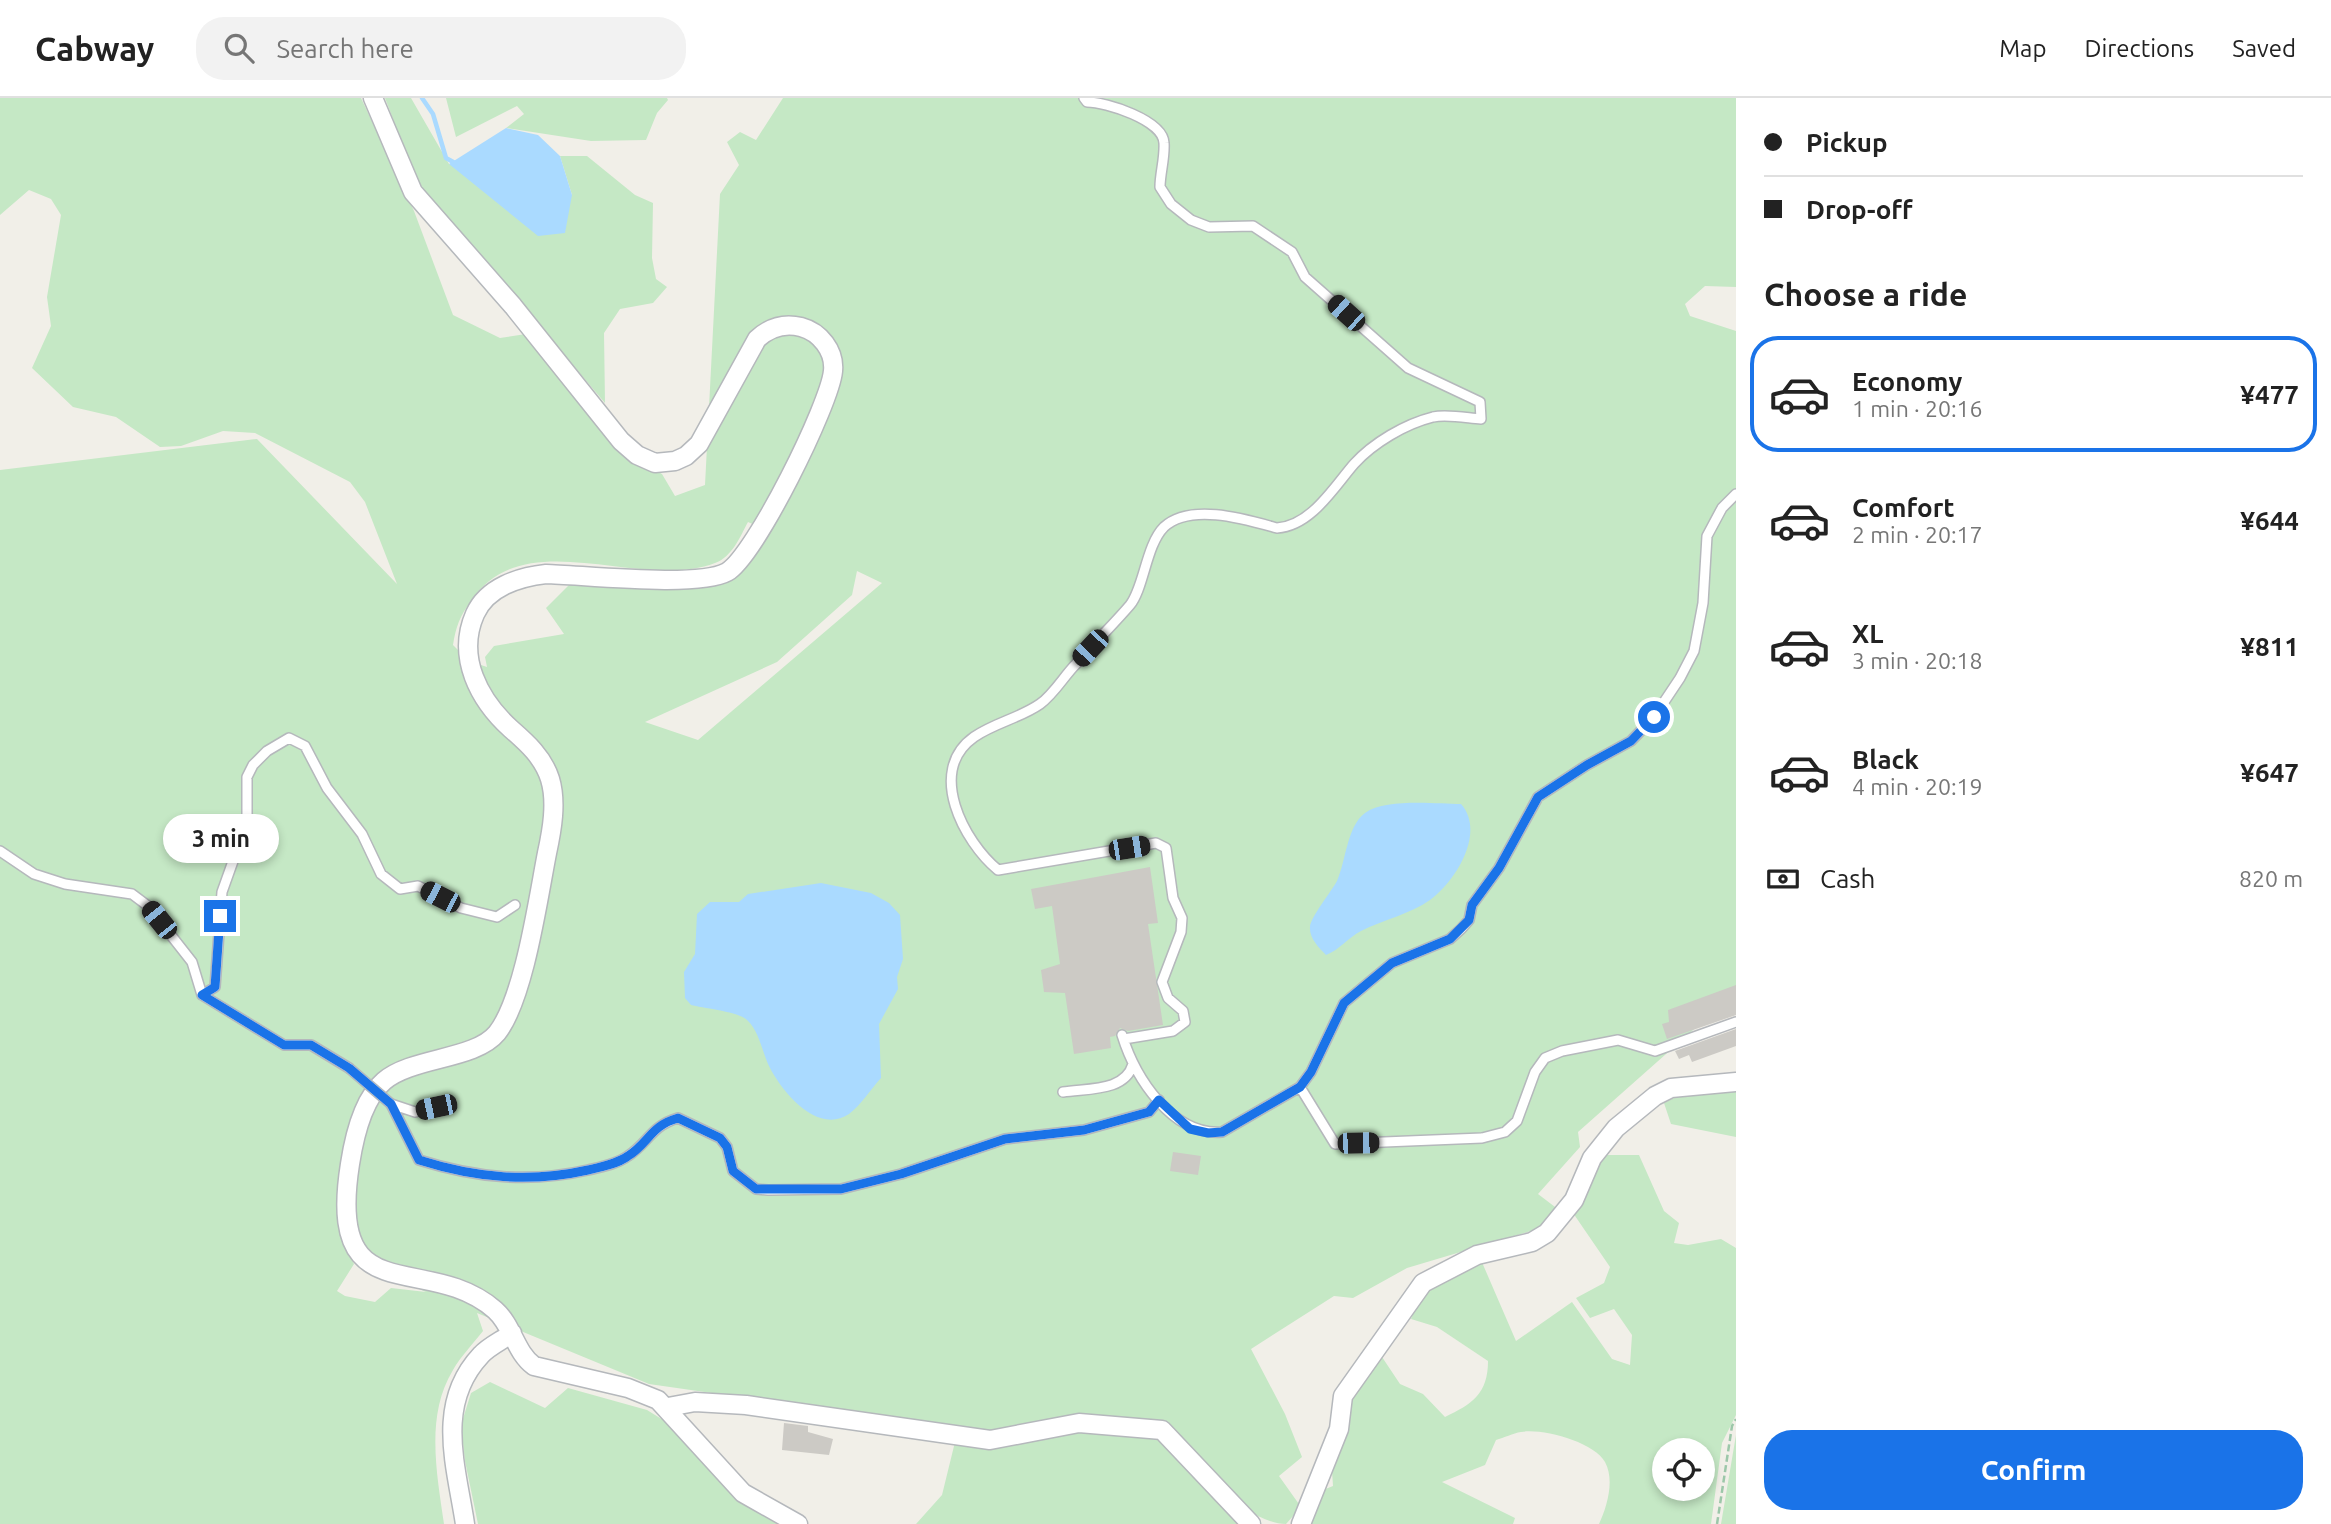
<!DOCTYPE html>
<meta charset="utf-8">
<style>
:root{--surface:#fff;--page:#f2f2f2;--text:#222;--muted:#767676;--line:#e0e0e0;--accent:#1a73e8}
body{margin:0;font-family:Ubuntu,sans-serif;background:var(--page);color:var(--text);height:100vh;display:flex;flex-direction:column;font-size:26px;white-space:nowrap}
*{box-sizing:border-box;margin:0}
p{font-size:23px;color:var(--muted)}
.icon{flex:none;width:38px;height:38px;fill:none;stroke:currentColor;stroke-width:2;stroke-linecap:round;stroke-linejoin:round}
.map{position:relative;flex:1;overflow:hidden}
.details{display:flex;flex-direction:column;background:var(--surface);width:595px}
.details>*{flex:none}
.banner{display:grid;align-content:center;height:154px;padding:0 28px;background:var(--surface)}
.fabs{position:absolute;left:1652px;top:1340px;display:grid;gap:14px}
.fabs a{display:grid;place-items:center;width:63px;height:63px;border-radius:50%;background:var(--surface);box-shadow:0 4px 10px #0003;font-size:35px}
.end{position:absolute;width:32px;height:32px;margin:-16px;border:9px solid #1a73e8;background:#fff;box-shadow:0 0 0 4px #fff}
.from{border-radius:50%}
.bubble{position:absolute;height:49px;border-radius:24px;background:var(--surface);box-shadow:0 4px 10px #0003;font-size:23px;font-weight:600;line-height:49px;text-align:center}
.car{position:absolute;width:21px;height:42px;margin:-21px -10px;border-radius:9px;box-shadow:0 0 5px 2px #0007;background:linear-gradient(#222 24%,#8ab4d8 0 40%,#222 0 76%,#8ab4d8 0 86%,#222 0)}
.banner b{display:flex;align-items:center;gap:24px;height:66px;font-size:26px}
.banner b+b{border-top:2px solid var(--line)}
.banner i{width:18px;height:18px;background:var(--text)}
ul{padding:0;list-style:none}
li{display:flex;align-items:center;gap:21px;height:116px;margin:0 14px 10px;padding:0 14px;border:4px solid transparent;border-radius:28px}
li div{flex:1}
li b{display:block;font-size:26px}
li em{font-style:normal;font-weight:600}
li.selected{border-color:var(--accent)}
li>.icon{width:63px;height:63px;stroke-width:1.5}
h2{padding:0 28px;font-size:32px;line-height:84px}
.pay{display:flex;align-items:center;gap:18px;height:77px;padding:0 28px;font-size:26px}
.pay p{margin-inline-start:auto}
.cta{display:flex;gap:14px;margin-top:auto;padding:14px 28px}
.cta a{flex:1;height:80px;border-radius:28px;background:var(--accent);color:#fff;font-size:28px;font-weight:600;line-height:80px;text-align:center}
header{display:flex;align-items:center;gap:42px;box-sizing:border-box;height:98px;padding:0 35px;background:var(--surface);border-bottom:2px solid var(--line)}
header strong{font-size:33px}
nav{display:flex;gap:38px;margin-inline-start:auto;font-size:24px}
.search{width:490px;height:63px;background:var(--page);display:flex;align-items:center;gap:18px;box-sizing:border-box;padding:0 24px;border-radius:28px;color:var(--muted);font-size:26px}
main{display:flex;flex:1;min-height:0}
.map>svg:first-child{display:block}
</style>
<header>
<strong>Cabway</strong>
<div class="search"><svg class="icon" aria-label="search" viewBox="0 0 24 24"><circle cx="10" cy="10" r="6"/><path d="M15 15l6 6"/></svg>Search here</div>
<nav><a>Map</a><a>Directions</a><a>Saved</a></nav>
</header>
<main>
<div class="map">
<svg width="1736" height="1426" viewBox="0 0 1736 1426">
<rect width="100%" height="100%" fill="#f1efe8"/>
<!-- green -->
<path fill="#c5e8c5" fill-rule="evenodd" d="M0,0H361L414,113L453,217L500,240L526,236L637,363L662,376L675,398L705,387L720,96L739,67L727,44L740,34L756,42L783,0H1736V189L1705,188L1685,206L1690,218L1736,233V894L1578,1034L1580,1049L1538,1096L1559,1112L1544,1129L1407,1170L1353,1200L1334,1198L1251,1251L1285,1316L1302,1359L1279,1378L1301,1409L1286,1426C1245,1426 1189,1360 1160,1333L1244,1426H916L942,1397L955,1344L1021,1339L649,1286L477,1215L483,1233C473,1246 461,1258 453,1272C425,1318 437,1376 444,1426H0V372L257,341L397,486L365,404L350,384L255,335L223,333L181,348L160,349L116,319L73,309L32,270L51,228L47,199L61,117L51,101L29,92L0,117ZM748,424L768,433L745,469L570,486L546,510L564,536L494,548L485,559L487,569L469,563L453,547C456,528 460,518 471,503C524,423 640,494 715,465C732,459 740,439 748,424ZM857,473L882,485L698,642L645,624L777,564L852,497ZM344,1145L401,1183L426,1194L391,1190L375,1204L345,1198L337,1193L354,1166Z
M385,0H411L449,66L572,97L560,58H587L635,97L653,105L652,160L656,181L667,189L653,205L620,211L604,235L605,305L417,84Z
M446,0H667L668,2L657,15L646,42L591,43L506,30L524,16L517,8L456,39Z
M1736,989V1039L1671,1026L1664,1005L1684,995Z
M1600,1057H1639L1664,1113L1679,1125L1674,1145L1688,1147L1721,1141L1736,1150V1317L1722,1345L1711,1426H1599C1607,1409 1615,1382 1605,1364C1594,1344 1542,1330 1521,1334C1513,1335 1504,1340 1496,1342L1485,1367L1442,1384L1515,1420L1513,1426H1309L1323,1392L1333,1388L1331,1358L1347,1302L1380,1256L1400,1286L1423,1296L1445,1319C1472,1306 1488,1296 1488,1263L1437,1229L1411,1221L1424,1190L1481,1162L1516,1243L1572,1204L1612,1261L1630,1267L1632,1237L1614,1211L1590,1220L1576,1200L1604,1185L1610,1169L1573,1115L1588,1091ZM1664,1353H1703V1391H1664Z
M490,1284L545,1310L568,1290L647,1312L668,1325L740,1404L778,1426H478L465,1363L461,1327L471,1295Z
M1736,1337V1426H1721Z"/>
<!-- water -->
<path fill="#aadaff" d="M506,30L538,37L560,58L572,97L565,135L538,138L449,66Z
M1461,706C1486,734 1456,783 1430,802C1410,816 1383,822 1361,833C1348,840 1339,852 1326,857C1319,850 1309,840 1310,829C1310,820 1331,794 1337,783C1346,763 1347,728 1365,715C1386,700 1436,706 1461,706Z
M821,785L871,795L889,805L900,817L903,861L897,879L898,891L879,926L881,980C871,991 861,1007 849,1016C818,1037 783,995 770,970C762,955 760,934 747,922C740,914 703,910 691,907L685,900L684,874L695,856L697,816L710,804H739L748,796Z"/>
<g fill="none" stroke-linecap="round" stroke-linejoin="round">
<!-- stream -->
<path stroke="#aadaff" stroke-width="4.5" d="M422,0L433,16L446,60L455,65"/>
</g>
<!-- building -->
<path fill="#cccac5" d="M1150,769L1158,825L1148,826L1163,927L1128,933L1120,930L1115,938L1110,939L1111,950L1074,956L1065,895L1044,894L1041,872L1060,866L1052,808L1035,811L1031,791Z
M1736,887V917L1667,941L1662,926L1669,924L1668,912Z
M1736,931V948L1692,964L1689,957L1679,961L1675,953Z
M1173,1054L1201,1058L1198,1077L1170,1073Z
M784,1325L808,1328V1334L833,1341L829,1357L782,1352Z"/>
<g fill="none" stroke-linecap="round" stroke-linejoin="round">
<!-- service casing -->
<g stroke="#b5b8bc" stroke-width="12">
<path id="service" d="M1084,0L1087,4C1106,4 1163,22 1164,45C1165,60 1160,75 1160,89L1171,106L1191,122L1209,129L1253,128L1292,154L1305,179L1408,270L1480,304L1481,321C1467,320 1447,316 1433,319C1405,326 1373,345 1354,366C1334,389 1311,428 1277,430C1248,422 1191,404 1164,429C1146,447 1144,490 1130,507C1113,527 1093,546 1076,566C1064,578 1054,596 1040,606C1020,620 994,625 974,639C926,673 964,744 998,772L1156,745L1166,750L1173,800L1182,820L1181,834L1162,884L1168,900L1183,913L1185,924L1173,933L1124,941
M0,753L34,776L65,786L132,796L148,808L192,864L202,897L284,947H311L349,970
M202,897L215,889L222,794L247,724V679L253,667L267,653L289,640L305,648L327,690L362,736L381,776L400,791L418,788L461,810L497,819L515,807
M1122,937C1135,979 1172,1038 1222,1034L1300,989L1311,974L1344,905L1392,865L1450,841L1461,831L1469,822L1472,807L1499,770L1538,699L1587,667L1631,643L1654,619L1680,580L1694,553L1703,505L1707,438L1722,410L1736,396
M1300,989L1335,1046L1482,1040L1505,1034L1517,1023L1535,974L1545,960L1562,953L1618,942L1655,953L1736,924
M1063,994C1088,990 1125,994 1133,966
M391,1006L419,1062C476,1080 530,1085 588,1072C601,1069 617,1066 628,1058C649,1044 651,1028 678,1020L720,1040L727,1049L733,1073L756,1091L768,1092L841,1091L901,1076L1005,1041L1084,1032L1149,1014L1159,1002
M391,1006L415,1014L436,1009"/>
</g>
<!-- minor casing -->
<g stroke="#b5b8bc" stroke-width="21">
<path id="minor" d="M373,0L413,94L513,208L621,343L637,357L655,365L675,363L686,358L699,346L757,241C770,229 785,225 801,229C820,234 835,253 833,273C830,306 755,458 727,474C698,490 584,477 546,476C519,479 487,489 475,516C456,559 479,602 511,631C527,645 543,659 550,681C557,704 552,732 547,755C538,801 524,901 497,935C475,962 412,959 384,983C363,1001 354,1040 350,1066C326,1218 426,1152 495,1212C513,1228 515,1254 534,1268L628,1290L658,1302L743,1395L798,1426
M668,1309L695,1304L746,1307L990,1342L1079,1325L1162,1332L1251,1426
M465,1426C456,1367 435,1306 481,1257C489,1248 503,1242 512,1235
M1301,1426L1339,1331L1343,1298L1423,1185L1477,1157L1532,1144L1547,1135L1574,1102L1592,1060L1616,1030L1655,998L1671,990L1736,984"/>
</g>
<!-- path -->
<path stroke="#9cc7a9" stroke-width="2.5" stroke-dasharray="7 3.5" stroke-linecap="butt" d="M1717,1426L1732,1328L1736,1321"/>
<!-- service -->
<use href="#service" stroke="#fff" stroke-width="9"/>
<!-- minor -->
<use href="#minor" stroke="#fff" stroke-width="18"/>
<!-- service-bridge casing -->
<g stroke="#b5b8bc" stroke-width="12" stroke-linecap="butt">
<path id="service-bridge" d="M349,970L391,1006"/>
</g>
<!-- service-bridge -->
<use href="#service-bridge" stroke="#fff" stroke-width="9"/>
</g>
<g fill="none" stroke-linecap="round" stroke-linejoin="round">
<!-- route -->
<path stroke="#1a73e8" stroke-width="9" d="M220,818L215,889L202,897L284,947H311L349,970L391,1006L419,1062C476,1080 530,1085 588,1072C601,1069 617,1066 628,1058C649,1045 650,1028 678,1020L720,1040L727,1049L733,1073L756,1091H841L901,1076L1005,1041L1084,1032L1149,1014L1159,1002L1190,1031L1208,1035L1222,1034L1300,989L1311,974L1344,905L1392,865L1450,841L1469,822L1472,807L1499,770L1538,699L1587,667L1631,643L1654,619"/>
</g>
</svg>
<div class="fabs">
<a><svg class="icon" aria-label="locate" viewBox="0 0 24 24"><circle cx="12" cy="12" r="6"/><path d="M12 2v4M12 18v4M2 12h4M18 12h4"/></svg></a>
</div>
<i class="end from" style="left:1654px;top:619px"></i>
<i class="end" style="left:220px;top:818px"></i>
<div class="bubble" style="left:163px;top:716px;width:116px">3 min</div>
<i class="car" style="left:1346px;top:215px;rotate:312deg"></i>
<i class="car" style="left:1090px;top:550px;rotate:223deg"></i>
<i class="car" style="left:1129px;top:750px;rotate:81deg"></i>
<i class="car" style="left:440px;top:799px;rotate:297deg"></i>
<i class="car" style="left:159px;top:822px;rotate:321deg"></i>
<i class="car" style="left:436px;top:1009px;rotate:258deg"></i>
<i class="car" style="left:1358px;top:1045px;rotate:89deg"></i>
</div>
<section class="details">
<div class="banner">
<b><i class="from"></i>Pickup</b>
<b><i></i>Drop-off</b>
</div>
<h2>Choose a ride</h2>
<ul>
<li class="selected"><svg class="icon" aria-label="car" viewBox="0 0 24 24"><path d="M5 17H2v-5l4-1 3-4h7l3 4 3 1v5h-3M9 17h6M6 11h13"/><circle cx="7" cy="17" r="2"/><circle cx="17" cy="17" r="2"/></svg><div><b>Economy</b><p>1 min · 20:16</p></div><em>¥477</em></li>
<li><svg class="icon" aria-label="car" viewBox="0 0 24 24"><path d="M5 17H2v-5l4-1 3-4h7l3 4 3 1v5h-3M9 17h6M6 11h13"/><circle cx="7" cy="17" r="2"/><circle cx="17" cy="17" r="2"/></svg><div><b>Comfort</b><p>2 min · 20:17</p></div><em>¥644</em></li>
<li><svg class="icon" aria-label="car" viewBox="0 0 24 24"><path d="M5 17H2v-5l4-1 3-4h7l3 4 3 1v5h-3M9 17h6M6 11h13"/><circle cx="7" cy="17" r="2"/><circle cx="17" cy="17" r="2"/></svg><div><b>XL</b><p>3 min · 20:18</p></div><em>¥811</em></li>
<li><svg class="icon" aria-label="car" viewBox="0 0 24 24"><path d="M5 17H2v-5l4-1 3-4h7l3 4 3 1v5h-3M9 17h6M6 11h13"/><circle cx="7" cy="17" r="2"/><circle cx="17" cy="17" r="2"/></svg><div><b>Black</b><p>4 min · 20:19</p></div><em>¥647</em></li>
</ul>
<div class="pay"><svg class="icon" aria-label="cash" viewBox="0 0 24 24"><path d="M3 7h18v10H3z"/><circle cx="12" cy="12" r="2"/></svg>Cash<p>820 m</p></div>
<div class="cta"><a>Confirm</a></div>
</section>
</main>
